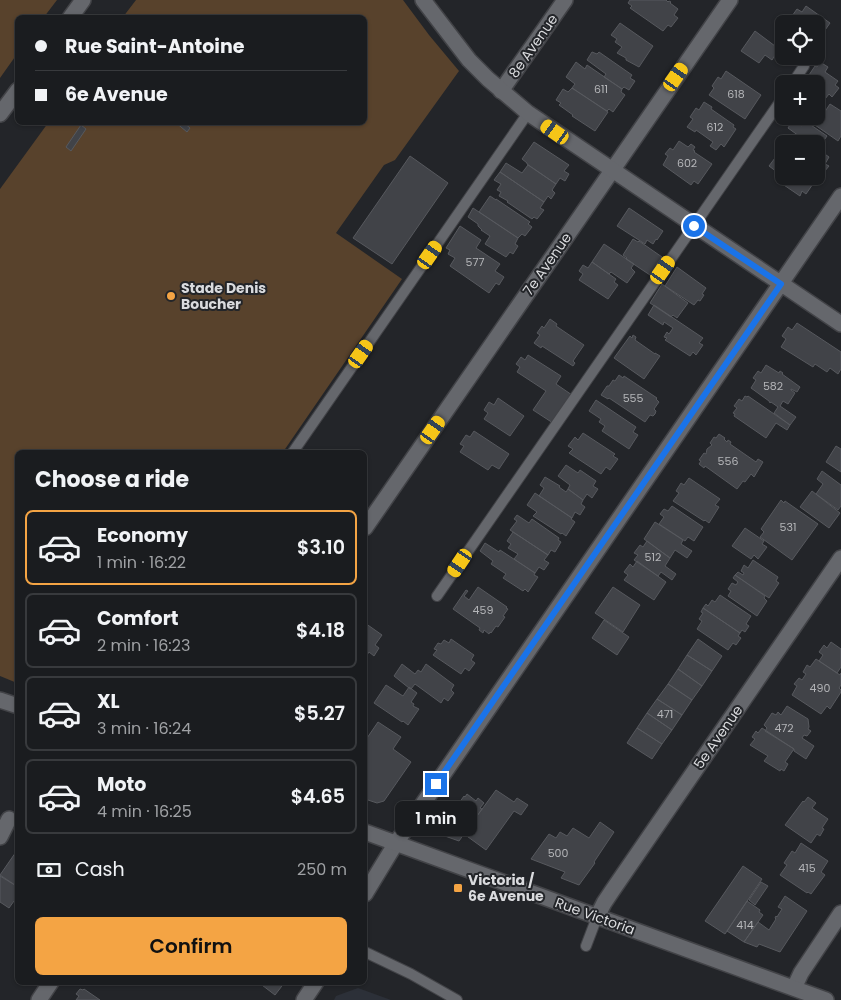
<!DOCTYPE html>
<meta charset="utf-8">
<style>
:root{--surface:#1a1c1f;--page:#232528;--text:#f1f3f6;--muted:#9fa1a4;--line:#383a3d;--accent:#f4a444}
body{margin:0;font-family:Poppins,sans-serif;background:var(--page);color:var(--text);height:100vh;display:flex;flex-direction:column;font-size:19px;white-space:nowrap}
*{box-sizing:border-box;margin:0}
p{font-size:16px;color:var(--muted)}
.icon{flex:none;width:28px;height:28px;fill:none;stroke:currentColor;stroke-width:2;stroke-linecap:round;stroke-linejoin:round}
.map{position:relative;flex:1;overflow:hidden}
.drawer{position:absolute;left:15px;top:450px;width:352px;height:535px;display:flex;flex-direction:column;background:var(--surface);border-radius:8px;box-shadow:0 1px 4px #0004,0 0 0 1px var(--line)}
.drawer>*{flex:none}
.hud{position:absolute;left:15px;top:15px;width:352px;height:110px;border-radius:8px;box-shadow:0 1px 4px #0004,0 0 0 1px var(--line);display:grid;align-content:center;height:110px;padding:0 20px;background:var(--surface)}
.tools{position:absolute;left:775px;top:15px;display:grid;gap:10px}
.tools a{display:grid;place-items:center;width:50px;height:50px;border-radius:8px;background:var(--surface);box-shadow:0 1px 4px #0004,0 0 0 1px var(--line);font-size:25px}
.end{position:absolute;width:22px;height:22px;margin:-11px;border:6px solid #1a73e8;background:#fff;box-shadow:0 0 0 2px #fff}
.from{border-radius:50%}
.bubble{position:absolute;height:35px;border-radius:8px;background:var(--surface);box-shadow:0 1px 4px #0004,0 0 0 1px var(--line);font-size:16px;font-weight:600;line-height:35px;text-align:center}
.car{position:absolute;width:15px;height:30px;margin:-15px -8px;border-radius:6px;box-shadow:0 0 4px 1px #0007;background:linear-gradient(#f5c518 24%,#345 0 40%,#f5c518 0 76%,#345 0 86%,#f5c518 0)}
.hud b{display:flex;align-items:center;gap:18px;height:48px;font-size:19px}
.hud b+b{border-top:1px solid var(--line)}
.hud i{width:12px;height:12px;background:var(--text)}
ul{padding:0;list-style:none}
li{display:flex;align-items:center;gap:15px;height:75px;margin:0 10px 8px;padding:0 10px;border:2px solid var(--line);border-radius:8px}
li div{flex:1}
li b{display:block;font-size:19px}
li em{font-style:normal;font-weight:600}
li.on{border-color:var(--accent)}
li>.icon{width:45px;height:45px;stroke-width:1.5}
h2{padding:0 20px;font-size:22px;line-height:60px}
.pay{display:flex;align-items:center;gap:12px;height:55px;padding:0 20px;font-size:19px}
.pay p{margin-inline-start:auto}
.cta{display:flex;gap:10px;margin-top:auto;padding:10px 20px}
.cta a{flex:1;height:58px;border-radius:8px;background:var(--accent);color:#111;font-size:20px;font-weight:600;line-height:58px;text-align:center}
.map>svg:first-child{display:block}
</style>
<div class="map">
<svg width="841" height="1000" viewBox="0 0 841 1000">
<rect width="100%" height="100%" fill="#232529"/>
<!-- built -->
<path fill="#2c3038" d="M358,988L391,1000H334L336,996Z"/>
<!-- green -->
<path fill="#58422c" d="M0,0H57L44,17L18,18L17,54L0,78Z
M136,0H403L429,35L459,71L395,160L384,165L336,233L402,279L283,452H18L17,683L0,676V189L48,123L365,122V18L123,17Z"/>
<!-- building -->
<path fill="#414348" stroke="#57595e" d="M630,0H666L668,2L669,1L671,2L670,3L678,9L674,15L678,18L671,27L668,25L663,31L630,8L632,6L628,3Z
M806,6L830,23L816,43V24H793L796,19L792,16L797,9L802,12Z
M620,23L653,46L639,67L626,60V58L617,53L622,47L615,42L617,39L611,35Z
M755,31L779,49L772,60L765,55L759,63L741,51Z
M592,52L597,54L599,52L632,75L630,78L635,81L629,90L624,87L622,89L604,77L606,74L587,60Z
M576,62L585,69L587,65L622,89L621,92L625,95L613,112L609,109L607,111L572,88L575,84L566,77Z
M820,62L828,67L825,72L838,81L835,85L839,88L832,97L829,94L825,99L816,93V84H803L815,66L817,67Z
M726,71L761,95L745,119L709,95L714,88L712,86L718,77L721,79Z
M572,88L608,112L595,131L572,116L573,115L559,105L561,103L556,100L563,89L568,92Z
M704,102L712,107L711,109L734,125L733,127L736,129L724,147L721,144L716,150L710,146L713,142L696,130L695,132L687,127L693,119L690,117L696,108L699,110Z
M830,104L841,111V136L838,141L815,125L817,122L813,119L820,110L824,113Z
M793,120L802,126L805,121L827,136L818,149L816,148V144H810L788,128Z
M175,122H183L190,128L187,132Z
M81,125L86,129L71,151L66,147Z
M679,141L688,147L691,144L695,147L693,150L695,151L694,152L712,164L698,184L694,181L691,185L663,165L668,156L665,154L670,148L673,150Z
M534,142L569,165L564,171L569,174L565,181L560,178L556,184L527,164V163L522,159Z
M816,148L829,157L825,164L829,166L824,172L821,170L817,176Z
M410,156L448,183L392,264L353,238Z
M775,158L784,163V176H813L811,179L815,181L806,194L802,191L800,196L778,181L781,175L769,166Z
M506,163L522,173L528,165L556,184L552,190L555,193L551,199L548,196L544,202L500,172Z
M500,172L544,202L540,208L544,210L537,219L534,217L532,219L507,202L508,201L499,196L501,192L497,190L501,184L494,180Z
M490,196L496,200V199L530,222L528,224L532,227L525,236L522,234L518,238L479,212Z
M473,208L518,238L515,244L518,246L513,254L510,252L506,257L485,244L490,236L481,230H482L478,226V224L468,217Z
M629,208L663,231L657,240L656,239L653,244L647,240L645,244L617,226Z
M460,226L481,240L476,248L500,264L495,271L504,277L499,285L496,283L489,293L450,266L455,258L448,254L450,250L446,248Z
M633,239L638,242L639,241L662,257L656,265L662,269L656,279L626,259L627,258L623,255Z
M604,244L634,264L631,268L635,272L627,283L611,272L609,274L592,262Z
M592,262L616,279L614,282L618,285L608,299L579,280L583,274L579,271L583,265L588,268Z
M677,267L706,288L702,294L704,295L700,301L698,300L694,305L665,286Z
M662,284L688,303L677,318L673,315L671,317L650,303Z
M654,305L703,338L699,343L703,345L696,355L693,352L690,356L665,340L667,338L664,337L667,332L669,334L673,328L664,322L663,325L648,315Z
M550,319L557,324L556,326L584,345L573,361L575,363L573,366L542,346L541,348L534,343L540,335L537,333L542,326L544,328Z
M797,323L841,352V369L838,374L830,368L827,372L815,364L813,367L781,347L786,339L782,336L788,327L792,330Z
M633,335L636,337L635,340L655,354V353L660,356L644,379L614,358L630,336L632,338Z
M528,355L561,376L556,384L572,395L553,423L533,410L546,391L517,372L520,367L516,364L521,357L525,360Z
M766,365L779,373L780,371L783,373L782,374L800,387L797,392L791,389V390L795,393L788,404L783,401L780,406L796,417L790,425L774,413L778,407L771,402L770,403L769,401L751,388L756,380L753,378L758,371L761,373Z
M619,375L623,378L624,376L657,398L656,399L659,402L654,409L656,411L655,414L653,416L650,415L645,422L609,398L608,399L601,395L607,386H609L613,380L615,381Z
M745,396L747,397L748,396L790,425L787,430L776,423L766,438L734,416L735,414L733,413L737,408L734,406L739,399L742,401Z
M498,398L524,416L510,436L484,419L488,413L484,410L489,402L494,405Z
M596,400L636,427L633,432L638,435L629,449L602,431L605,426L599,422L601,419L589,411Z
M474,431L509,454L499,469L492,465L488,470L460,452L464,446L460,444L466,435L470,437Z
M583,433L615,454L613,456L618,459L610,470L606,467L601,474L569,453L573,449L568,446L575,437L578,440Z
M719,434L725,438L724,439L727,442L728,440L731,442L730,444L756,462L758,459L763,462L754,477L751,474L745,482L743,481L737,489L705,466L704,468L699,464L701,461L699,460L704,453L706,454L707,449L712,445L710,443L714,437L716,438Z
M836,446L841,449V472L826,462Z
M566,465L578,473L580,470L596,481L593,486L598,489L592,498L587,494L583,500L568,489L570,485L558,476Z
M822,471L841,485V506L838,510L816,494L823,484L817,479Z
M545,477L560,486L559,487L566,492L568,489L583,500L581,504L585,507L580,515L575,512L572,518L539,496L544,488L540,485Z
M689,478L720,499L715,505L719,507L709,523L705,520L704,521L673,501L679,493L676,491L681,483L684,485Z
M812,491L840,513L829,528L800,507Z
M535,493L572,518L571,519L575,522L566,536L562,533L561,534L533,516L537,512L527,505Z
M781,500L784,503L785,501L818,524L792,560L760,537L764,532L761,529Z
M672,506L703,527L694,541L688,537L685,541L659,524L664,517L660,514L664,509L668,511Z
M517,515L529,523L532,519L559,538L558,540L561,542L555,552L551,550L548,555L510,530L517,521L514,519Z
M655,522L683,540L681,544L692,551L687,558L675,550L670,558L644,539Z
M745,528L764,541L762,544L767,547L758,559L754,555L751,559L732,546Z
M513,532L548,555L544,560L549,563L544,570L539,567L535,573L514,559L518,554L508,548L511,544L507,541Z
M647,541L670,558L665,566L676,574L672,580L661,572L658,576L634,560L638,555L634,553L640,545L643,547Z
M485,543L499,552L500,550L535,573L534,575L538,577L528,592L525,589L523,591L503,578L506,574L491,564L493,561L480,551Z
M753,560L778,577L776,581L779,583L769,598L735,575L738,572L743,575L744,573L741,571L744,565L748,568Z
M637,561L666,582L654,600L624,580L628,575L624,572L630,564L633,567Z
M735,575L765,596L764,598L767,601L757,616L728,596L731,591L728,589L732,583L736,585L738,582L733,578Z
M478,587L507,607L506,608L508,609L503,616L505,617L498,627L496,626L491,633L490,632L489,634L484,630L483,633L479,630L480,628L453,609L466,590L468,591L464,596L469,600Z
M613,587L640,605L623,632L595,613Z
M720,595L751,616L746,624L749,626L745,632L742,630L740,633L703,608L706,604L708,606L712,600L715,602Z
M703,608L740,633L738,636L741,638L736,645L733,643L728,650L697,629L702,621L699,619L703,613L701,612Z
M604,620L629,637L617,655L592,638Z
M365,623L382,635L375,645L379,648L374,656L369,652L365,658Z
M451,639L474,655L471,660L475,663L469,671L465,668L461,674L433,655L437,650L434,649L438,643L441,644L444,640L449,643Z
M698,639L722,656L712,671L687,655Z
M831,642L841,649V667L837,673L819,661L823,655L819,652L824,645L827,648Z
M687,655L712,671L702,686L678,669Z
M816,659L840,675L841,673V685L839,688L841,690V692L830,709L827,706L821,714L792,695L797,686L794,684L799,678L802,680L806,674L803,672L807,665L810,667Z
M402,664L415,674L418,670L421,672L426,664L454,685L451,690L454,693L448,701L444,698L441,703L415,684L411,689L409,688L394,676Z
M678,669L702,686L692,700L668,684Z
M668,684L692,700L682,715L657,699Z
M386,685L403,696L409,687L417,693L411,702L414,704L413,706L419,709L408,725L403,721L402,722L374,703Z
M657,699L682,715L672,730L647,713Z
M787,706L808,719L809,727L808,729L811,731L807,736L804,735L802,738L814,746L806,759L794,751V749L765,731L767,728L764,725L772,713L776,715L778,712L781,715Z
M647,713L672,730L662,744L637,728Z
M378,722L401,737L393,749L411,762L384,801L377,803L365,799V741Z
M637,728L662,744L652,759L627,743Z
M762,728L794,749L785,762L788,764L784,771L781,769L780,771L764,761L768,756L750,745L755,739L752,737L756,731L758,733Z
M496,790L514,802L517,798L528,805L521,815L514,811L486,850L464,834Z
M467,794L476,801L478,798L484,803L480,808L482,809L459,841L442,835L440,830L464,796L465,797Z
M808,797L816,803L812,808L828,819L822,828L824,829L820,836L817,834L811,843L785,825L803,801L804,802Z
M600,822L614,832L594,862L595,863L579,885L561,878L565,872L531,859L549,834L556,838L560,832L567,836L573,828L589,838Z
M801,843L828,861L821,872L825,875L811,894L808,892L807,893L780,875L787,865L784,863L792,851L795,853Z
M18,849V887L0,875Z
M743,866L762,879L725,934L705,921Z
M0,876L18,887V898L15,902L14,901L9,908L0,902Z
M761,882L768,886L755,905L749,900Z
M785,896L807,911L780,952L759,944L757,947L744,942L758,922L769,930L776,919L775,918L776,916L777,917L782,909L778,907Z
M747,901L760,910L759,912L763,915L744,942L727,931Z
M258,982H285L275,995Z
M80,989L83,990L84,989L100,1000H76L79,996L76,994Z"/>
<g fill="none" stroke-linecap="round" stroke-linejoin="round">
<!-- service casing -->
<g stroke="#424347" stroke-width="12">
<path id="service" d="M792,84L804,66
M293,452L528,113
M437,596L784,96
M586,946L597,917
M365,952L411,974L457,1000"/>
</g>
<!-- minor casing -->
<g stroke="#424347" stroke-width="18">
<path id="minor" d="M70,18L83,0
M501,91L565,0
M0,114L18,90
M365,528L730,0
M0,837L9,819
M597,917L604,903L612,891L841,558
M794,988L801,973L841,913
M39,1000L51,982"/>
</g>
<!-- tertiary casing -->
<g stroke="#424347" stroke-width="18">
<path id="tertiary" d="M423,0L469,60L488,79L528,113L841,324
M365,894L396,843L841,196
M304,1000L316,982"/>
</g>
<!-- secondary casing -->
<g stroke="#424347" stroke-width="18">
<path id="secondary" d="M0,700L18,706
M365,832L826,1000"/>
</g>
<!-- service -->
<use href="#service" stroke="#65676c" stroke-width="10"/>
<!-- minor -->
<use href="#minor" stroke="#65676c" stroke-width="15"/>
<!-- tertiary -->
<use href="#tertiary" stroke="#65676c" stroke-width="15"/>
<!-- secondary -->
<use href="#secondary" stroke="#65676c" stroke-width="15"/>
</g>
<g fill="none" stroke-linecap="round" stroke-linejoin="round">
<!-- route -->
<path stroke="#1a73e8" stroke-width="6" d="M436,784L781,284L694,226"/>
</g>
<!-- markers -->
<g fill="#f4a444" stroke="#232529" stroke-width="2">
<circle cx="171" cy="296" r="5"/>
<rect x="453" y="883" width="10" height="10" rx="2.5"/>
</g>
<g text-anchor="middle" stroke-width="4" stroke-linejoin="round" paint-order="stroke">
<!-- number labels -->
<g font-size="11" fill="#b4b5b8">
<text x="601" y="93">611</text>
<text x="736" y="98">618</text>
<text x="715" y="131">612</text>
<text x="687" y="167">602</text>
<text x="475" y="266">577</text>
<text x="773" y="390">582</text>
<text x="633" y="402">555</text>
<text x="728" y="465">556</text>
<text x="788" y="531">531</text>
<text x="653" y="561">512</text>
<text x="483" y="614">459</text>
<text x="820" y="692">490</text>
<text x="665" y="718">471</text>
<text x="784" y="732">472</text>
<text x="558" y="857">500</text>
<text x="807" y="872">415</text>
<text x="745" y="929">414</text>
</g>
<!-- street labels -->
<g font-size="14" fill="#dadbde" stroke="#232529">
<text transform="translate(533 46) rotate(-55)" y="5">8e Avenue</text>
<text transform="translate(547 264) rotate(-55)" y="5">7e Avenue</text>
<text transform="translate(718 737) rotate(-55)" y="5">5e Avenue</text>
<text transform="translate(595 916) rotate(20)" y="5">Rue Victoria</text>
</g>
<!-- poi labels -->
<g font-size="14" font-weight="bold" fill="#dadbde" stroke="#232529" text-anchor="start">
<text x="181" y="293">Stade Denis<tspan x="181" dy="16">Boucher</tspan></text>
<text x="468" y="885">Victoria /<tspan x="468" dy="16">6e Avenue</tspan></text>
</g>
</g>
</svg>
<div class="tools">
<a><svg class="icon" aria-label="locate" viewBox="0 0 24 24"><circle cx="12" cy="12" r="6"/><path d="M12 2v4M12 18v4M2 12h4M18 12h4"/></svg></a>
<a>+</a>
<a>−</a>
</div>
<i class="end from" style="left:694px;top:226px"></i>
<i class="end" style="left:436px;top:784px"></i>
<div class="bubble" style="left:395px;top:801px;width:82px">1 min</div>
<i class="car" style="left:676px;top:77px;rotate:35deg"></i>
<i class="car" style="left:555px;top:132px;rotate:305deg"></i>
<i class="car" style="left:430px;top:255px;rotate:35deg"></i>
<i class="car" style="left:663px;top:270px;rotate:35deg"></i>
<i class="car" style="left:361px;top:354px;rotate:35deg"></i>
<i class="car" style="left:433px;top:430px;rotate:35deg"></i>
<i class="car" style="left:460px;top:563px;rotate:214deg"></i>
<div class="hud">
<b><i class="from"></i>Rue Saint-Antoine</b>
<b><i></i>6e Avenue</b>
</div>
<section class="drawer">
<h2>Choose a ride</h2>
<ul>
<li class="on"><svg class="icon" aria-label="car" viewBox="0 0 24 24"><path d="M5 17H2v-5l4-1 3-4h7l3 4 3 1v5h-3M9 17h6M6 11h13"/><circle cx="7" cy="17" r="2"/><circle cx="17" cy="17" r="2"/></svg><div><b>Economy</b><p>1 min · 16:22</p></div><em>$3.10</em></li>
<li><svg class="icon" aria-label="car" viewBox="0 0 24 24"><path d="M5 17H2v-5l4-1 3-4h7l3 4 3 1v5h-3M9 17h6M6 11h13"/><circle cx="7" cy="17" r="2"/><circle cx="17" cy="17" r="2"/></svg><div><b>Comfort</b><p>2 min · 16:23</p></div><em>$4.18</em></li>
<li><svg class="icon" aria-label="car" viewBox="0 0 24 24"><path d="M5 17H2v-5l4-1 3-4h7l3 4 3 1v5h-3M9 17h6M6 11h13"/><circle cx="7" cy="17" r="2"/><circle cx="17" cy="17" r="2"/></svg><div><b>XL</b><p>3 min · 16:24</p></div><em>$5.27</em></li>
<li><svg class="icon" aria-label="car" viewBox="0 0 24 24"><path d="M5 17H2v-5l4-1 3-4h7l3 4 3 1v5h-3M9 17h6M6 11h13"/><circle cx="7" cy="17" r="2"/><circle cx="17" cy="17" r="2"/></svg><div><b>Moto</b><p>4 min · 16:25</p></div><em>$4.65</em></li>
</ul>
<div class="pay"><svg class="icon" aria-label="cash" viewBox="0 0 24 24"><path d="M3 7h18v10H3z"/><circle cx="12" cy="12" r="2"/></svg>Cash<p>250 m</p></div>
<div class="cta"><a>Confirm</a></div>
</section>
</div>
